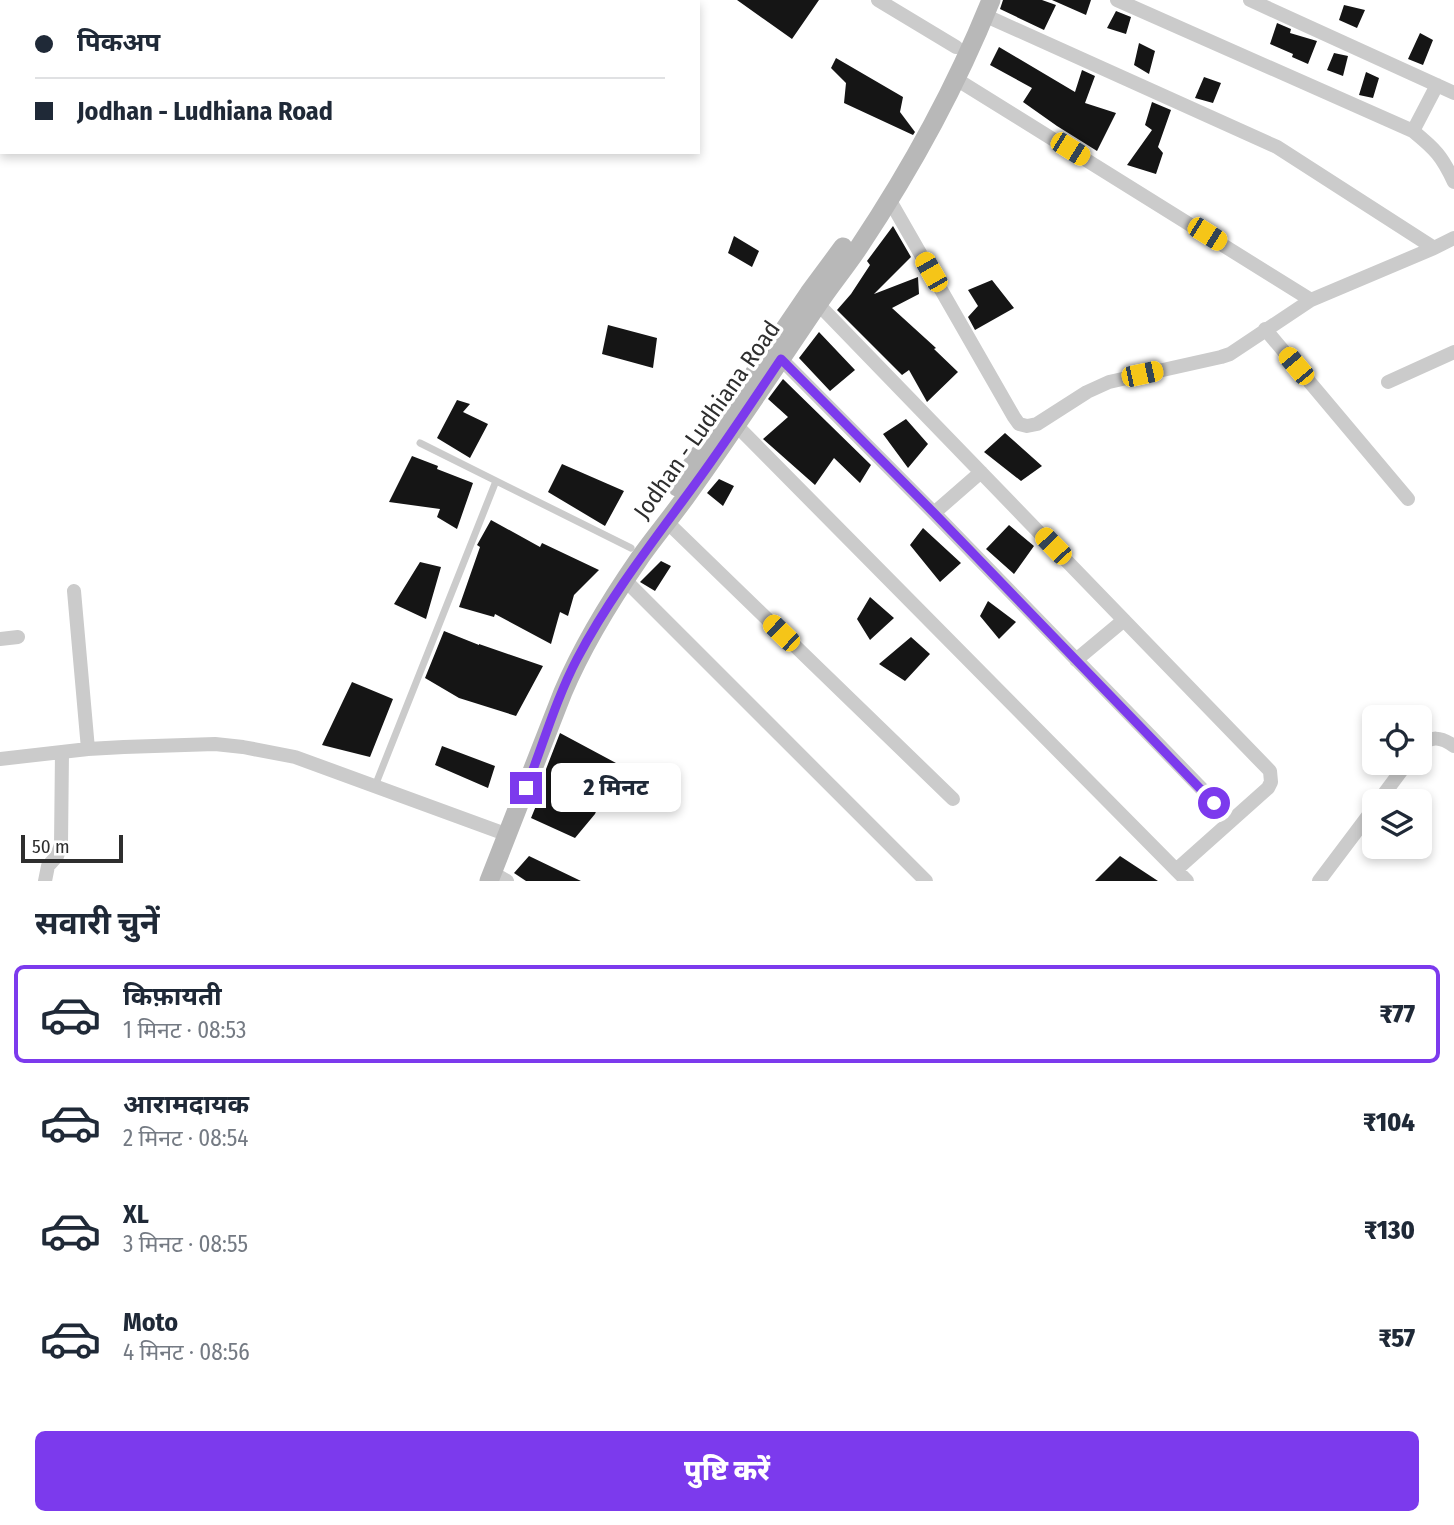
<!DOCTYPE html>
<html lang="hi">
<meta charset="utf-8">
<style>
:root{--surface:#fff;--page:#f2f2f3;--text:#1f2937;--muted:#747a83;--line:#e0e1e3;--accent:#7c3aed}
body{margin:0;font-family:"Fira Sans Condensed","Noto Sans Devanagari",sans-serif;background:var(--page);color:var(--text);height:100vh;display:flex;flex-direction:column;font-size:26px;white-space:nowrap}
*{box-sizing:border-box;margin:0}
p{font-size:23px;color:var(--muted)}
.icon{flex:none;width:38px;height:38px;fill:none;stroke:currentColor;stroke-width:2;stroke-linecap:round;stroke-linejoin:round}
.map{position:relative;height:881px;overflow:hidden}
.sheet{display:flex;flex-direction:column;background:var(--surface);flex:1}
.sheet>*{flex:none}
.hud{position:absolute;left:0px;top:0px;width:700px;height:154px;box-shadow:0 4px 10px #0003;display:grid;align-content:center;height:154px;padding:0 35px;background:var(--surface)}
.buttons{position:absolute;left:1362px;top:705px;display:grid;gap:14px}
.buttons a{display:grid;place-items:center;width:70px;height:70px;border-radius:10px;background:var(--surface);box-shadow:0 4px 10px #0003;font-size:35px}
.scale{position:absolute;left:21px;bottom:18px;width:102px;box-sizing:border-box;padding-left:7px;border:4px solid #2e2e2e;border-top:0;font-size:19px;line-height:24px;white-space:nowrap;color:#2e2e2e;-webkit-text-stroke:5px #fff;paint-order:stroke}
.end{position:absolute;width:32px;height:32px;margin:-16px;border:9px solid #7c3aed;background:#fff;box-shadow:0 0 0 4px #fff}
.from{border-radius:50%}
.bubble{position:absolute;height:49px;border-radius:10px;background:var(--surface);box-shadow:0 4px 10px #0003;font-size:23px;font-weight:800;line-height:49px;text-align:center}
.car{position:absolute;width:21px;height:42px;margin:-21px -10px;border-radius:9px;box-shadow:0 0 5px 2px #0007;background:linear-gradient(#f5c518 24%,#345 0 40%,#f5c518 0 76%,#345 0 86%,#f5c518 0)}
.hud b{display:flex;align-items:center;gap:24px;height:66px;font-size:26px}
.hud b+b{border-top:2px solid var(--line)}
.hud i{width:18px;height:18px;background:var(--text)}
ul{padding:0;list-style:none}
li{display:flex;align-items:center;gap:21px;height:98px;margin:0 14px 10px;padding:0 21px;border:4px solid transparent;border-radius:10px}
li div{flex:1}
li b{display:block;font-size:26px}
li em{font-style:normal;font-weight:800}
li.active{border-color:var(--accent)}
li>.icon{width:63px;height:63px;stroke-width:1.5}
h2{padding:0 35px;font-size:32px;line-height:84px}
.primary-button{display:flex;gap:14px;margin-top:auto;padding:14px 35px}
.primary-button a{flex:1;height:80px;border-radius:10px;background:var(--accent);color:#fff;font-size:28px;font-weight:800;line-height:80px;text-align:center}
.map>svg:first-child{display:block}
</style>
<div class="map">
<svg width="1454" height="881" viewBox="0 0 1454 881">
<rect width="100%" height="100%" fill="#fff"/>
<!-- building -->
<path fill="#151515" d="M737,0H819L792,39Z
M1003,0H1042L1056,5L1044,30L1000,9Z
M1052,0H1091L1086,15Z
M1344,5L1365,10L1357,28L1339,20Z
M1116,11L1131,17L1126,34L1107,28Z
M1277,23L1291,29L1290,33L1317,41L1308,64L1292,57L1293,54L1270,44Z
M1420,33L1433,40L1423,65L1408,59Z
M1139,43L1155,51L1149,74L1134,65Z
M999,47L1075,92L1082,70L1095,76L1085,103L1116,113L1097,151L1057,126L1023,102L1032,88L990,65Z
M1334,53L1348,56L1343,76L1327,70Z
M836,58L903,97L900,112L915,132L913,135L844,103L846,83L831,68Z
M1366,72L1379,78L1373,98L1359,95Z
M1204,77L1221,83L1213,103L1195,98Z
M1152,102L1171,110L1158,147L1163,153L1156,174L1127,165L1152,130L1145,125Z
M893,226L911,257L874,294L918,277L919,294L892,308L936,348L934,349L958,372L927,402L909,370L902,375L837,310L851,294L870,265L867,261Z
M734,236L759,251L752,267L728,253Z
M992,280L1014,308L975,330L968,317L978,306L968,290Z
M608,325L657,338L653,368L602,354Z
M819,332L855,370L830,391L799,358Z
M783,379L871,465L860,483L834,458L815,485L763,439L788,417L768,399Z
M457,400L470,404L463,412L488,424L470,458L437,438Z
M906,419L928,444L908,468L883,434Z
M1005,433L1042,466L1021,481L984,452Z
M412,456L438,466L437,469L473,483L457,529L437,517L440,509L389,502Z
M562,464L624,491L605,526L548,492Z
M719,479L734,486L723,506L707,493Z
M491,520L540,547L542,543L599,570L574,595L568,616L560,612L551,644L495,614L494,617L459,607L480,547L477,545Z
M1009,525L1034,546L1014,574L986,549Z
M923,528L961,563L940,582L910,545Z
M661,561L671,566L655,591L640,582Z
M420,562L441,567L426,619L394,604Z
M870,597L894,618L870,640L857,619Z
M988,601L1016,622L999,639L980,616Z
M444,631L479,645V644L543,666L516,716L459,698L425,678Z
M911,637L930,654L905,681L879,664Z
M352,682L393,699L370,757L322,745Z
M560,733L616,763L595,814L575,838L531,818L545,784L541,782Z
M442,746L495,766L488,788L435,765Z
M529,856L581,881H526L514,873Z
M1120,856L1158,881H1095Z"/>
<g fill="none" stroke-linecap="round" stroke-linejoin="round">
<!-- lane -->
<path stroke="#cbcbcb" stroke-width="7" d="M420,443L631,548
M375,786L496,481"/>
<!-- street -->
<path stroke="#cbcbcb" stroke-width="14" d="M878,0L956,47
M1117,0L1413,131C1435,149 1442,156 1454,182
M1250,0L1454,93
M160,2V0
M216,2V0
M984,15L1277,147L1434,248L1454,238
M956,79L1311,300
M1413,131L1437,85
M889,199L1014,417L1019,424L1027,426L1037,424L1087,392L1109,382L1221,357L1230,354L1311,300L1434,248
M818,304L1270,771L1271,782L1268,788L1176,870
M1265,329L1408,499
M781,359L934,513L1232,820
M1388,382L1454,352
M736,425L1187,881
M934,513L981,472
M667,522L953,799
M625,580L926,881
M74,591L88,749
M0,639L18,637
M1076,660L1124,620
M1419,747C1431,735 1441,737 1454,746
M0,759L88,749L124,747L215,744L243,747L295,757L508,835
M1378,802L1407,763
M493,873L507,881
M45,881L48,866L57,856L61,845L62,752
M1319,881L1374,808"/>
<!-- secondary -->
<path stroke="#b8b8b8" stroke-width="19" d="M677,487L809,293L843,247
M489,881L563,692C583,645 610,601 639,559C655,536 674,514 690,491C733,431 774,369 816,307C829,287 845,268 859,247C911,169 956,87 991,0"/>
</g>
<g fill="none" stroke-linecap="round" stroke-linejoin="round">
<!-- route -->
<path stroke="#7c3aed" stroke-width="9" d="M526,788C543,745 556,699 577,659C608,600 648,548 687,495C720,451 750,405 781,359L934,513L1214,803"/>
</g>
<g text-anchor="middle" stroke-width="7" stroke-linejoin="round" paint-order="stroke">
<!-- street labels -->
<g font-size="24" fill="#2e2e2e" stroke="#fff">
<text transform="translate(707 420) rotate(-55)" y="8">Jodhan - Ludhiana Road</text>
</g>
</g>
</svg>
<div class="buttons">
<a><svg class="icon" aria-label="locate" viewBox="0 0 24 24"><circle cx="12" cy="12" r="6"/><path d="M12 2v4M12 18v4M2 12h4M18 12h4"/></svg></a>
<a><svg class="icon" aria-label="layers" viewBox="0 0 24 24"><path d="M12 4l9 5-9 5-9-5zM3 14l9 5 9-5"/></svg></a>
</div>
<div class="scale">50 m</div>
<i class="end from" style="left:1214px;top:803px"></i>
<i class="end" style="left:526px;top:788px"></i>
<div class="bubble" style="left:551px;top:763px;width:130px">2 मिनट</div>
<i class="car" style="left:1070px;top:149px;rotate:122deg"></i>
<i class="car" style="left:1207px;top:234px;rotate:122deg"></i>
<i class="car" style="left:931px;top:272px;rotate:330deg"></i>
<i class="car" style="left:1296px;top:366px;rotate:320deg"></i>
<i class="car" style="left:1142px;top:374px;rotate:78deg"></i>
<i class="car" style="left:1053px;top:546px;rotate:316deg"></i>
<i class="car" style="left:781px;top:633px;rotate:314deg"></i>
<div class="hud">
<b><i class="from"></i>पिकअप</b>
<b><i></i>Jodhan - Ludhiana Road</b>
</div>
</div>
<section class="sheet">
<h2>सवारी चुनें</h2>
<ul>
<li class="active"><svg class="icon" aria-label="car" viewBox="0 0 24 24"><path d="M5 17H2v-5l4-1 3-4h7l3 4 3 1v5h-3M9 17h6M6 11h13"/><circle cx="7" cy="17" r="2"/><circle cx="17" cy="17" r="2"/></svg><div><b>किफ़ायती</b><p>1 मिनट · 08:53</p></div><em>₹77</em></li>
<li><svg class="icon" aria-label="car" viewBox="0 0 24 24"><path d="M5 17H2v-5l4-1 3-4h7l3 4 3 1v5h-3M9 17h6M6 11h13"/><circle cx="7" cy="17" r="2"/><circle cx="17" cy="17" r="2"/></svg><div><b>आरामदायक</b><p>2 मिनट · 08:54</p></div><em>₹104</em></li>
<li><svg class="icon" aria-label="car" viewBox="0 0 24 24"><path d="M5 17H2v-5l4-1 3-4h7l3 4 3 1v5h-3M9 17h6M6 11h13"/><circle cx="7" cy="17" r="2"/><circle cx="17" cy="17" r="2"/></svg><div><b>XL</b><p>3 मिनट · 08:55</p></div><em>₹130</em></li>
<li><svg class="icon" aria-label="car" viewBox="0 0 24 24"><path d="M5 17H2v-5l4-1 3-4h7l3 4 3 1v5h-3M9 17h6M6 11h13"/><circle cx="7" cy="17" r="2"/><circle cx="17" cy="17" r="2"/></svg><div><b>Moto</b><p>4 मिनट · 08:56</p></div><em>₹57</em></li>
</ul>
<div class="primary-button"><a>पुष्टि करें</a></div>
</section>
